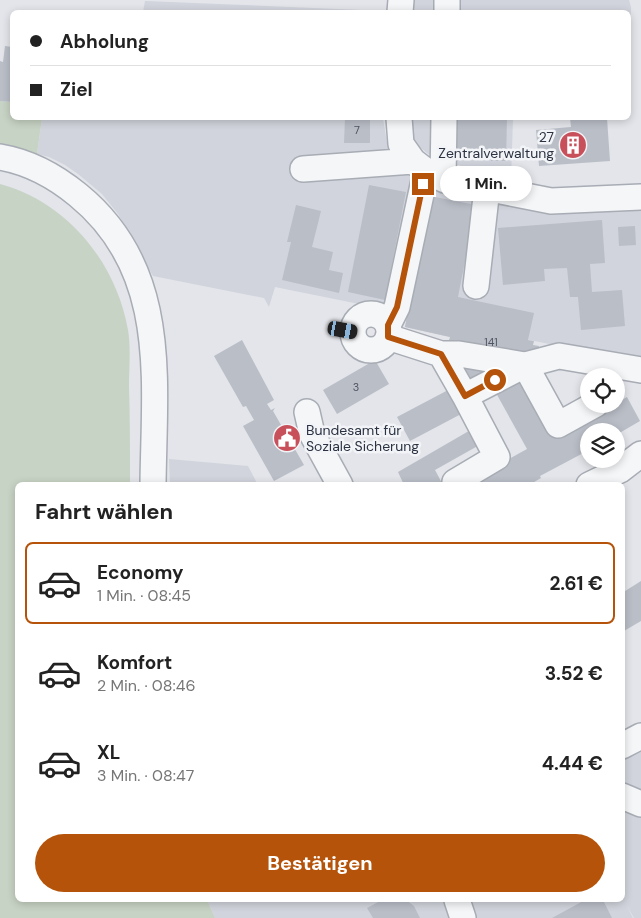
<!DOCTYPE html>
<html lang="de">
<meta charset="utf-8">
<style>
:root{--surface:#fff;--page:#f2f2f2;--text:#222;--muted:#767676;--line:#e0e0e0;--accent:#b45309}
body{margin:0;font-family:"DM Sans",sans-serif;background:var(--page);color:var(--text);height:100vh;display:flex;flex-direction:column;font-size:19px;white-space:nowrap}
*{box-sizing:border-box;margin:0}
p{font-size:16px;color:var(--muted)}
.icon{flex:none;width:28px;height:28px;fill:none;stroke:currentColor;stroke-width:2;stroke-linecap:round;stroke-linejoin:round}
.map{position:relative;flex:1;overflow:hidden}
.sheet{position:absolute;left:15px;top:482px;width:610px;height:420px;display:flex;flex-direction:column;background:var(--surface);border-radius:8px;box-shadow:0 2px 8px #0003}
.sheet>*{flex:none}
.guide{position:absolute;left:10px;top:10px;width:621px;height:110px;border-radius:8px;box-shadow:0 2px 8px #0003;display:grid;align-content:center;height:110px;padding:0 20px;background:var(--surface)}
.controls{position:absolute;left:580px;top:368px;display:grid;gap:10px}
.controls a{display:grid;place-items:center;width:45px;height:45px;border-radius:50%;background:var(--surface);box-shadow:0 2px 8px #0003;font-size:25px}
.end{position:absolute;width:22px;height:22px;margin:-11px;border:6px solid #b45309;background:#fff;box-shadow:0 0 0 2px #fff}
.from{border-radius:50%}
.bubble{position:absolute;height:35px;border-radius:18px;background:var(--surface);box-shadow:0 2px 8px #0003;font-size:16px;font-weight:700;line-height:35px;text-align:center}
.car{position:absolute;width:15px;height:30px;margin:-15px -8px;border-radius:6px;box-shadow:0 0 4px 1px #0007;background:linear-gradient(#222 24%,#8ab4d8 0 40%,#222 0 76%,#8ab4d8 0 86%,#222 0)}
.guide b{display:flex;align-items:center;gap:18px;height:48px;font-size:19px}
.guide b+b{border-top:1px solid var(--line)}
.guide i{width:12px;height:12px;background:var(--text)}
ul{padding:0;list-style:none}
li{display:flex;align-items:center;gap:15px;height:82px;margin:0 10px 8px;padding:0 10px;border:2px solid transparent;border-radius:8px}
li div{flex:1}
li b{display:block;font-size:19px}
li em{font-style:normal;font-weight:700}
li.current{border-color:var(--accent)}
li>.icon{width:45px;height:45px;stroke-width:1.5}
h2{padding:0 20px;font-size:22px;line-height:60px}
.action{display:flex;gap:10px;margin-top:auto;padding:10px 20px}
.action a{flex:1;height:58px;border-radius:30px;background:var(--accent);color:#fff;font-size:20px;font-weight:700;line-height:58px;text-align:center}
.map>svg:first-child{display:block}
</style>
<div class="map">
<svg width="641" height="918" viewBox="0 0 641 918">
<rect width="100%" height="100%" fill="#e3e5ea"/>
<!-- built -->
<path fill="#d1d4dc" d="M414,0H629L631,7V21H629V12H413Z
M145,1L386,11V12H143Z
M42,118H139L156,120V118H383L387,143L400,164L415,178L390,301L379,308L275,287L269,307L264,298L153,276L118,214L102,194L78,174L65,165L49,157L37,154Z
M408,118H513L511,180L433,158L416,144L410,132Z
M429,190L519,208L554,212H591L639,208L641,210V363L453,324L450,337L405,327Z
M169,459L248,466L258,485H170Z
M641,728V918H634L627,906L633,918H215L207,900H622L623,739Z"/>
<!-- green -->
<path fill="#c7d3c4" d="M0,101L12,102V118H42L37,154L0,146Z
M0,184C67,202 116,262 128,330C131,348 129,368 129,386C130,419 130,452 130,485H18V900H207L215,918H0Z"/>
<!-- building -->
<path fill="#babec7" d="M5,46L12,47V102L0,101V61L3,62Z
M345,118H370V143H344Z
M457,118H507L506,161H491V152L456,151Z
M570,118H607L610,161L539,166L536,130L571,127Z
M369,185L406,192L385,300L348,292Z
M430,196L476,205L458,297L534,313L528,340L534,341L533,345L539,346L536,359L448,343L450,337L405,327Z
M296,205L321,211L312,247L333,252L329,270L343,273L339,293L282,280L291,242H287Z
M602,220L605,263L590,264L592,292L622,290L625,326L581,330L578,297H570L567,268L544,269L545,281L503,285L498,228Z
M635,226L636,245L619,246L618,227Z
M242,340L274,400L267,404L271,410L275,408L273,411L304,465L274,481L243,426L254,420L246,406L243,407L214,356Z
M375,360L389,384L337,414L323,390Z
M460,360L496,364L473,382Z
M523,378L555,437L627,397L640,421L616,435V431H589V450L540,476L541,478L529,485H476L473,479L527,449L496,393Z
M450,389L463,413L410,441L397,417Z
M474,428L483,443L435,470L443,485H404L398,472Z
M641,581V621L624,631L622,628V593Z
M382,900H406L414,906L420,918H373L367,908Z
M585,900H603L612,918H552Z"/>
<g fill="none" stroke-linecap="round" stroke-linejoin="round">
<!-- minor casing -->
<g stroke="#a8acb4" stroke-width="28">
<path id="minor" d="M400,12L401,0
M447,12V0
M399,118L401,144L413,161L426,171L445,180L551,201L641,197
M0,157C29,162 55,176 78,195C170,270 154,380 153,485
M303,169L413,161
M443,179L444,118
M476,286L487,188
M353 332a18 18 0 1 1 36 0a18 18 0 1 1-36 0Z
M388,325L397,307L426,171
M388,337L441,354L465,396L497,457L455,482L457,485
M441,354H459L525,365
M465,396L525,365
M596,404L558,425L525,365L559,356L641,370
M307,412L312,434L340,485
M589,485L620,470L641,454
M622,746L641,736
M622,796L641,804
M457,900L463,918"/>
</g>
<!-- minor -->
<use href="#minor" stroke="#f5f6f8" stroke-width="25"/>
</g>
<g fill="none" stroke-linecap="round" stroke-linejoin="round">
<!-- route -->
<path stroke="#b45309" stroke-width="6" d="M423,184L397,307L388,325V337L441,354L465,396L495,380"/>
</g>
<!-- icons -->
<defs>
<g id="building-disc" transform="scale(1.4375)"><circle r="9.5" fill="#c7505a" stroke="#f2f4f7"/><path d="M-4-6H4V6H1V3H-1V6H-4ZM-2.5-4.3h1.7v1.8h-1.7ZM.8-4.3h1.7v1.8H.8ZM-2.5-1h1.7V.8h-1.7ZM.8-1h1.7V.8H.8Z" fill="#fff"/></g>
<g id="civic-disc" transform="scale(1.4375)"><circle r="9.5" fill="#c7505a" stroke="#f2f4f7"/><path d="M-.6-6.5H3V-4.5H.6V-3L4-1V1h2V6H-6V1h2V-1L-.6-3ZM-1.2 2.5V6h2.4V2.5Z" fill="#fff"/></g>
</defs>
<g fill-rule="evenodd">
<use href="#building-disc" x="573" y="145"/>
<use href="#civic-disc" x="287" y="438"/>
</g>
<g text-anchor="middle" stroke-width="5" stroke-linejoin="round" paint-order="stroke">
<!-- number labels -->
<g font-size="11" fill="#4f5562">
<text x="357" y="134">7</text>
<text x="491" y="346">141</text>
<text x="356" y="391">3</text>
</g>
<!-- poi labels -->
<g font-size="14" fill="#2b3241" stroke="#f2f4f7" text-anchor="end">
<text x="554" y="142">27<tspan x="554" dy="16">Zentralverwaltung</tspan></text>
<text x="306" y="435" text-anchor="start">Bundesamt für<tspan x="306" dy="16">Soziale Sicherung</tspan></text>
</g>
</g>
</svg>
<div class="controls">
<a><svg class="icon" aria-label="locate" viewBox="0 0 24 24"><circle cx="12" cy="12" r="6"/><path d="M12 2v4M12 18v4M2 12h4M18 12h4"/></svg></a>
<a><svg class="icon" aria-label="layers" viewBox="0 0 24 24"><path d="M12 4l9 5-9 5-9-5zM3 14l9 5 9-5"/></svg></a>
</div>
<i class="end from" style="left:495px;top:380px"></i>
<i class="end" style="left:423px;top:184px"></i>
<div class="bubble" style="left:440px;top:166px;width:92px">1 Min.</div>
<i class="car" style="left:343px;top:330px;rotate:100deg"></i>
<div class="guide">
<b><i class="from"></i>Abholung</b>
<b><i></i>Ziel</b>
</div>
<section class="sheet">
<h2>Fahrt wählen</h2>
<ul>
<li class="current"><svg class="icon" aria-label="car" viewBox="0 0 24 24"><path d="M5 17H2v-5l4-1 3-4h7l3 4 3 1v5h-3M9 17h6M6 11h13"/><circle cx="7" cy="17" r="2"/><circle cx="17" cy="17" r="2"/></svg><div><b>Economy</b><p>1 Min. · 08:45</p></div><em>2.61 €</em></li>
<li><svg class="icon" aria-label="car" viewBox="0 0 24 24"><path d="M5 17H2v-5l4-1 3-4h7l3 4 3 1v5h-3M9 17h6M6 11h13"/><circle cx="7" cy="17" r="2"/><circle cx="17" cy="17" r="2"/></svg><div><b>Komfort</b><p>2 Min. · 08:46</p></div><em>3.52 €</em></li>
<li><svg class="icon" aria-label="car" viewBox="0 0 24 24"><path d="M5 17H2v-5l4-1 3-4h7l3 4 3 1v5h-3M9 17h6M6 11h13"/><circle cx="7" cy="17" r="2"/><circle cx="17" cy="17" r="2"/></svg><div><b>XL</b><p>3 Min. · 08:47</p></div><em>4.44 €</em></li>
</ul>
<div class="action"><a>Bestätigen</a></div>
</section>
</div>
